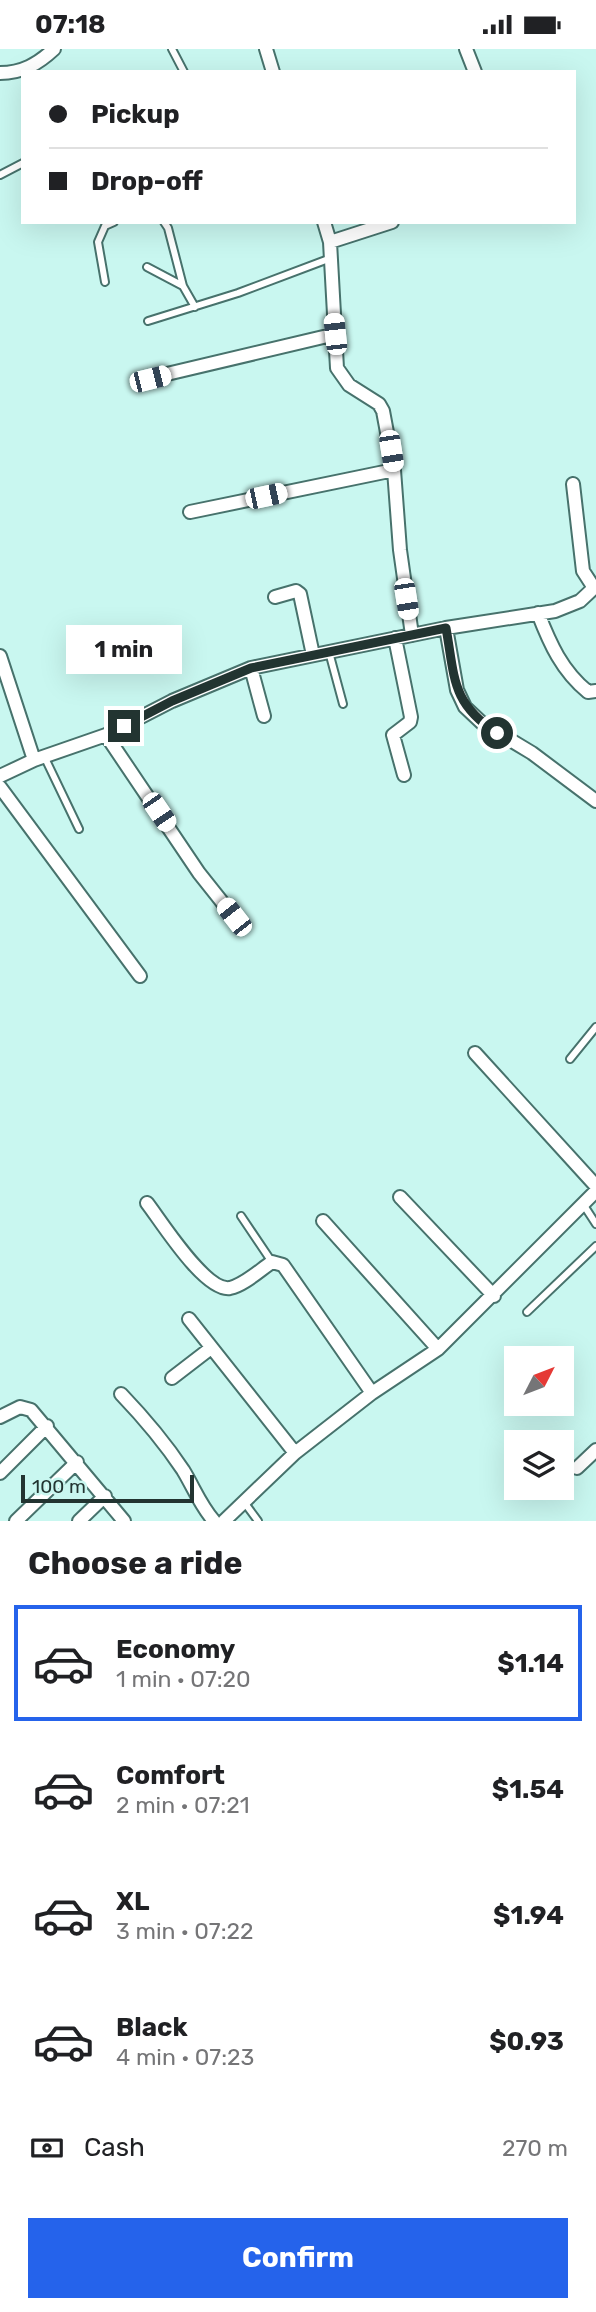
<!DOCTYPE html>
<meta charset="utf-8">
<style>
:root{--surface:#fff;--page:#f2f2f2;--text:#202124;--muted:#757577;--line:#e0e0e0;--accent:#2563eb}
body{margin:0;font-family:Rubik,sans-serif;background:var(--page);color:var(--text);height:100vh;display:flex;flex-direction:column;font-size:26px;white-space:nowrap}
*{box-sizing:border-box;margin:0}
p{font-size:23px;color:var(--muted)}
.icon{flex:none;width:38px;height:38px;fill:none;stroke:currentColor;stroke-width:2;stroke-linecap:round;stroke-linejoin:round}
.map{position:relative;height:1472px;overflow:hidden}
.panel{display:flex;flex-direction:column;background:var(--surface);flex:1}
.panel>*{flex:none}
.hud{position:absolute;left:21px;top:21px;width:555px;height:154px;border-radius:0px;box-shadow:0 7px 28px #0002;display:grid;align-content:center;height:154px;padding:0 28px;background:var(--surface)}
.needle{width:46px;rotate:48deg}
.controls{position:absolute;left:504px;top:1297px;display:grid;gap:14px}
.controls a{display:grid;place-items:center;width:70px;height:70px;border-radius:0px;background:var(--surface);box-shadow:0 7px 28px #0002;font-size:35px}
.scale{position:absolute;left:21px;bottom:18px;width:173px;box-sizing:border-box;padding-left:7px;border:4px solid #223431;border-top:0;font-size:19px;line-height:24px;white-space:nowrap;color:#223431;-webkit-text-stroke:5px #c9f7f0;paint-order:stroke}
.end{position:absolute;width:32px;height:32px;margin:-16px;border:9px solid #223431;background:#fff;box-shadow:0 0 0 4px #fff}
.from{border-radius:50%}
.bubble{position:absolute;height:49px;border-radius:0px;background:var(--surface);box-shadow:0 7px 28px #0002;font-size:23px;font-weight:700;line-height:49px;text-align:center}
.car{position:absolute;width:21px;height:42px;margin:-21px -10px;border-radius:9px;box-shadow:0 0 5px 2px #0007;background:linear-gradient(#fff 24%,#345 0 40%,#fff 0 76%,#345 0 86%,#fff 0)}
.hud b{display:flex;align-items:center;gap:24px;height:66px;font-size:26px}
.hud b+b{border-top:2px solid var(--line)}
.hud i{width:18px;height:18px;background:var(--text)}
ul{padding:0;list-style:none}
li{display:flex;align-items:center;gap:21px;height:116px;margin:0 14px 10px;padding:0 14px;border:4px solid transparent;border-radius:0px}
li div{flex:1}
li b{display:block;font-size:26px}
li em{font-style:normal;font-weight:700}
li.active{border-color:var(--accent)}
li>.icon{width:63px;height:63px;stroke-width:1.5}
h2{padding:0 28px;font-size:32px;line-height:84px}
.pay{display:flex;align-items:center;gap:18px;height:77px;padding:0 28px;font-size:26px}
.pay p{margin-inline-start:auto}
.primary-button{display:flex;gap:14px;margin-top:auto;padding:14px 28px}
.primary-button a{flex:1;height:80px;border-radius:0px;background:var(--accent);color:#fff;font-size:28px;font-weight:700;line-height:80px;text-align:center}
.status{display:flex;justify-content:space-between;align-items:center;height:49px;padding:0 35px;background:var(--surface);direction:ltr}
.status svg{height:19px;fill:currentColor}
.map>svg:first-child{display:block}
</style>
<div class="status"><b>07:18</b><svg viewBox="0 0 49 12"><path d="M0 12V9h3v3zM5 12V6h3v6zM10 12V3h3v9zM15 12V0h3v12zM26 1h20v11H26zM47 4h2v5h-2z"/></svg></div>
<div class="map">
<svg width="596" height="1472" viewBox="0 0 596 1472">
<rect width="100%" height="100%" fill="#c9f7f0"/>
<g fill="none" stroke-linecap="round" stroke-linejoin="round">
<!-- service casing -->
<g stroke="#47726c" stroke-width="10">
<path id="service" d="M172,0L184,23
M0,126L23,114
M164,173L168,179L183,237L195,258
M147,218L183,237
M105,233L98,193L105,177L114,173
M148,272L238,244L331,209
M329,603L343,655
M44,707L79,780
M570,1010L596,978
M583,1155L596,1175
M241,1167L272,1213
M527,1263L596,1197
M244,1453L258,1472"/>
</g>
<!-- minor casing -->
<g stroke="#47726c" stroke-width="16">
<path id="minor" d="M266,0L273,23
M466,0L475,23
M0,24C22,24 38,15 54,0
M324,173L330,193L337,319L349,336L379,355L383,362L394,421L400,501L412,586
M330,193L392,173
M150,329L336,285
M573,435L583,522L594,539
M190,463L394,421
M275,548L296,542L300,545L313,606
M538,564C550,595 562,622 588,643L596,642
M446,579L457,641L465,658L482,674L532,704L596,752
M395,589L411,668L410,673L393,686L404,726
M0,607L34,711
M251,619L264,667
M106,686L199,824L234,868
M0,727L34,711L106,686L172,652L251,619L446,579L555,562L580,552L596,537
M0,738L140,927
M475,1004L596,1137
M400,1148L494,1247
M147,1154C161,1172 205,1243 230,1239C244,1236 260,1221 272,1213L283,1216L372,1344
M323,1172L438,1300
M189,1270L295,1404
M172,1329L211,1299
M121,1345C144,1369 165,1394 183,1421C194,1439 200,1456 214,1472
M0,1368L20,1358L31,1361L124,1472
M577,1419L596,1401
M0,1424L47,1377
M16,1472L77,1413
M79,1472L105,1447
M224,1472L295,1404L372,1344L438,1300L596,1142"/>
</g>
<!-- service -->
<use href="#service" stroke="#fff" stroke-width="6"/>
<!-- minor -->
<use href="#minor" stroke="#fff" stroke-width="12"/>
</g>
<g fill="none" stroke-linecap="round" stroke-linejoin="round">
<!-- route -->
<path stroke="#223431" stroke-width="9" d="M124,677L172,652L251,619L446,579C455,629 451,654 497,684"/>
</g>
</svg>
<div class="controls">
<a><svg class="needle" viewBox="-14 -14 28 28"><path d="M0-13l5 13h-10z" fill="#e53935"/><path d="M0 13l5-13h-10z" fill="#757577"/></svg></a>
<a><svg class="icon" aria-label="layers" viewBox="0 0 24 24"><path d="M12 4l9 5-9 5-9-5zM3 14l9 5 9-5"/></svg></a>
</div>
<div class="scale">100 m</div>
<i class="end from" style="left:497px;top:684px"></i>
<i class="end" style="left:124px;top:677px"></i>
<div class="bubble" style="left:66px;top:576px;width:116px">1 min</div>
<i class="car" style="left:335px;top:285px;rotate:354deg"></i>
<i class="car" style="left:150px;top:330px;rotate:76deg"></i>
<i class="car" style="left:391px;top:402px;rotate:171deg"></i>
<i class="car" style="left:266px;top:447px;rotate:78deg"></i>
<i class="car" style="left:406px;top:550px;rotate:171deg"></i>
<i class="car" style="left:159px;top:763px;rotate:146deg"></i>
<i class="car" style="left:234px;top:868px;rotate:322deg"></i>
<div class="hud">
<b><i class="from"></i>Pickup</b>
<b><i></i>Drop-off</b>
</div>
</div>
<section class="panel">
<h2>Choose a ride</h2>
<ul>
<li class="active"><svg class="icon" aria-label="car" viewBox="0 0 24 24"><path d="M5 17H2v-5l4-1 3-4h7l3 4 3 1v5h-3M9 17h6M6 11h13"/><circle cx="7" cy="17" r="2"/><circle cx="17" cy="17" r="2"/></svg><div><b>Economy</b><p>1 min · 07:20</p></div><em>$1.14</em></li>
<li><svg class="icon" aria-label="car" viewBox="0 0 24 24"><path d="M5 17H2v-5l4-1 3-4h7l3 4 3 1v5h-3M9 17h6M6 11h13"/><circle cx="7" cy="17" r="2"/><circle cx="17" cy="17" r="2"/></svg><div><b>Comfort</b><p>2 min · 07:21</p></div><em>$1.54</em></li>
<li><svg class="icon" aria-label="car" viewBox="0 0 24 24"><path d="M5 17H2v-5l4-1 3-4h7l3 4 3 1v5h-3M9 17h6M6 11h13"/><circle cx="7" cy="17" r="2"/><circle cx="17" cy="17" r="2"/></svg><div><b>XL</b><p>3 min · 07:22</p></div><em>$1.94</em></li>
<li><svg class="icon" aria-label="car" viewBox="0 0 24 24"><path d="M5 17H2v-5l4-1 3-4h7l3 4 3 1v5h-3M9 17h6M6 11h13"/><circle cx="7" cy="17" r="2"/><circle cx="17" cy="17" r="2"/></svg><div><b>Black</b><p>4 min · 07:23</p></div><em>$0.93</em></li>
</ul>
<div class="pay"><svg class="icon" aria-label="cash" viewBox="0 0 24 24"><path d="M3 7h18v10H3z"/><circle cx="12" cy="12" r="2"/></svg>Cash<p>270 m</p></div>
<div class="primary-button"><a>Confirm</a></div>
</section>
